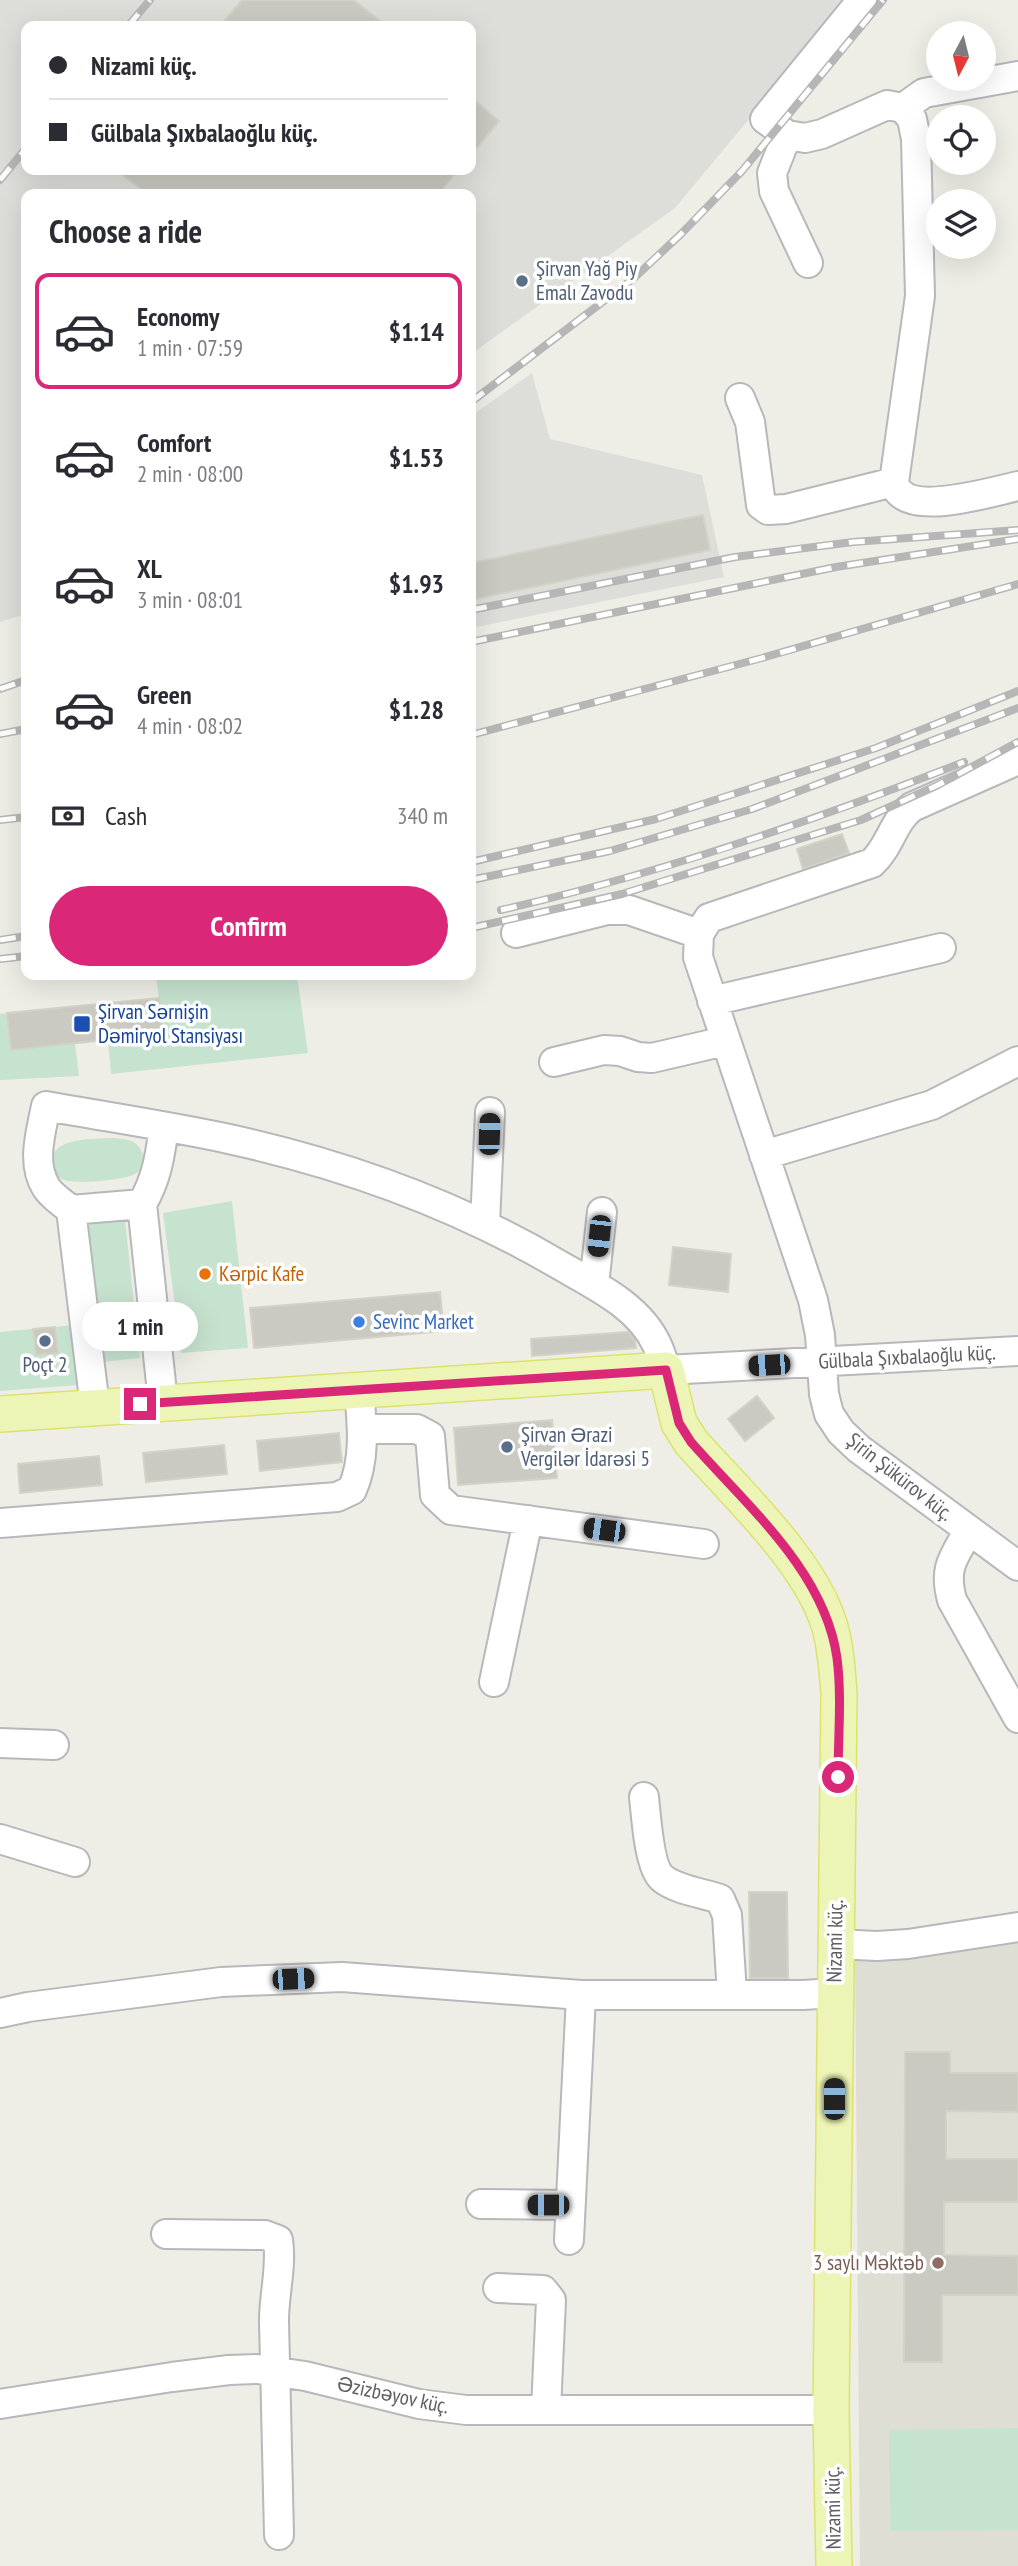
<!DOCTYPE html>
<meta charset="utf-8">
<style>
:root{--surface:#fff;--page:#f2f2f3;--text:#2b2b33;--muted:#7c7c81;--line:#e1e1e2;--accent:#db2777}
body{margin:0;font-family:"PT Sans Narrow",sans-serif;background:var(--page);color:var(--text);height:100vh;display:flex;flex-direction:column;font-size:26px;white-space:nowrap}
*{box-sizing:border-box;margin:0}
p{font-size:23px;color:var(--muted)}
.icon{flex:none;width:38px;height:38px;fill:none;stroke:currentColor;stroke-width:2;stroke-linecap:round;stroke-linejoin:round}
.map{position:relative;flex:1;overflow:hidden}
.side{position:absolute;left:21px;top:189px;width:455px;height:791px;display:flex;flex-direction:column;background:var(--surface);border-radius:14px;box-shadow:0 7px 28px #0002}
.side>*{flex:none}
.hud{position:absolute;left:21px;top:21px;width:455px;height:154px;border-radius:14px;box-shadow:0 7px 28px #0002;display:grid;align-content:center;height:154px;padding:0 28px;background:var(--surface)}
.needle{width:46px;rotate:187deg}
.controls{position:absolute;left:926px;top:21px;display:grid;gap:14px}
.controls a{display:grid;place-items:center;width:70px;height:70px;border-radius:50%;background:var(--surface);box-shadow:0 7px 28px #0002;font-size:35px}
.end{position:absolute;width:32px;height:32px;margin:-16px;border:9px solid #db2777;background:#fff;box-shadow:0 0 0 4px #fff}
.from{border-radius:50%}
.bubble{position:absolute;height:49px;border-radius:24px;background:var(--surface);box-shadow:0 7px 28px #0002;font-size:23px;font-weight:700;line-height:49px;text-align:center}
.car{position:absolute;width:21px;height:42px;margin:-21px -10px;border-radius:9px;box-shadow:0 0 5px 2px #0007;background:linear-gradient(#222 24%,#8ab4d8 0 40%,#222 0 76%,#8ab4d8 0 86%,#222 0)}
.hud b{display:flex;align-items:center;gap:24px;height:66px;font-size:26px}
.hud b+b{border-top:2px solid var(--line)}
.hud i{width:18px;height:18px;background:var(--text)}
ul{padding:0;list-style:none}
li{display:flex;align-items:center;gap:21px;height:116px;margin:0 14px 10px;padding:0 14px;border:4px solid transparent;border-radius:14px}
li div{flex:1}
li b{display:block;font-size:26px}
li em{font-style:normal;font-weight:700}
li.selected{border-color:var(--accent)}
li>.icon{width:63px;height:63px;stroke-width:1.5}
h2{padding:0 28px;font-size:32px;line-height:84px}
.pay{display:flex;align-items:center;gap:18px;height:77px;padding:0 28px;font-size:26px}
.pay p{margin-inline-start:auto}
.cta{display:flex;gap:14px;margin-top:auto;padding:14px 28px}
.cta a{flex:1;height:80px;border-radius:42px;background:var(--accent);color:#fff;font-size:28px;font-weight:700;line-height:80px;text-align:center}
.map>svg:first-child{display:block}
</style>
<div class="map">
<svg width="1018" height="2566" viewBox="0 0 1018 2566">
<rect width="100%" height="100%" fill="#eeeee7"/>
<!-- industrial -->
<path fill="#ddddd9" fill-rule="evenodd" d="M0,0H848L675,208L471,354V194H26V614L0,622ZM26,26H471V170H26Z
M532,373L550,439L702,475L724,577L471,628V416Z"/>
<!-- education -->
<path fill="#deded5" d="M1018,1939V2566H860L855,1960Z"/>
<!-- green -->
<path fill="#c6e3cf" d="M156,975H297L308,1053L111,1074L108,1040L163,1034Z
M7,1013L75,1043L79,1076L0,1080V1014Z
M115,1138C134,1140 140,1142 145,1161C142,1166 141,1171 135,1174C124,1180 70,1186 60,1178C55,1175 53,1169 52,1164C49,1136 97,1139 115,1138Z
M232,1201L248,1348L181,1353L163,1213Z
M125,1220L140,1358L101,1362L86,1225Z
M74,1325L78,1385L0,1391V1332Z
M1018,2428V2530L890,2531L889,2430Z"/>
<!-- building -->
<path fill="#cacac3" stroke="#d3d2c6" stroke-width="2" d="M242,0H354L386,26H220Z
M471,97L499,121L471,155Z
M117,170H458L438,194H147Z
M703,515L710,550L471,600V563Z
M842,834L849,853L803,869L797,849Z
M159,998L163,1034L11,1050L7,1013Z
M673,1247L731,1254L728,1292L669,1285Z
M440,1292L444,1331L254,1348L250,1308Z
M55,1327L58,1353L36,1355L33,1329Z
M628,1332L635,1340L636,1348L532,1356L531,1339Z
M757,1396L774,1418L745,1441L728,1419Z
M552,1420L557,1478L458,1485L454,1428Z
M339,1433L342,1462L260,1471L257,1441Z
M224,1445L227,1474L146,1482L143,1453Z
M99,1456L102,1485L20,1493L18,1464Z
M749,1892H787L788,1978H750Z
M905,2052H950V2073H1018V2112L946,2111V2159H1018V2202H944V2255L1018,2256V2295H942V2362H904Z"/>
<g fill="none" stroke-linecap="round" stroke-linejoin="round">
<!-- minor casing -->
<g stroke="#b7b7bc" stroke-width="32">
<path id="minor" d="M862,0L765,119L787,135L805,138L822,134L887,105L903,108L912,119L916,139L920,296L894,482C895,485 896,489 899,492C919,514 991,492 1018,486
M903,108L924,93L1018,76
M787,135L772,173L774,191L808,263
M740,398L750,422L761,505L768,510L786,509L894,482
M1018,760L912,807C893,821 890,847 872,863L709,918L699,934L698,957L813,1300L820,1335L824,1394L829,1414L841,1432L859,1449L1018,1566
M516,933L607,910H629L699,934
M712,1001L941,948
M554,1062L604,1050L620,1051L638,1057L652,1058L725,1041
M764,1155L932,1105L1018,1061
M71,1210L142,1204
M485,1224L490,1112
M594,1285L602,1212
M163,1402L142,1204C157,1178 160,1156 164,1127
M95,1407L71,1210C63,1203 51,1196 46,1187C31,1163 41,1132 46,1106C107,1117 169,1126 229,1139C343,1164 455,1204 556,1263C592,1284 639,1305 657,1345C661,1353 663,1362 666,1370L1018,1351
M362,1429H417L430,1436L435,1495L451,1510L704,1544
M0,1523L337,1497L352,1490C366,1459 362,1423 359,1391
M969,1530C954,1557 943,1567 952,1600L1018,1718
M494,1682L528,1520
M0,1743L54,1745
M644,1797C646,1815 649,1867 662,1878C676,1890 703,1893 720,1899L727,1915L732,1994
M0,1839L75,1862
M835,1944L877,1946L908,1944L1018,1927
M0,2013L28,2007L221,1982L342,1977L581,1995H803L835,1993
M481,2204L570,2205
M166,2234L265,2235L278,2240C282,2266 274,2294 274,2320C275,2392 277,2464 279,2535
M569,2240L581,1995
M498,2288L543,2290L551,2300L546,2410
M0,2404L172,2377L229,2370L257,2369L305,2376L419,2404L466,2410H831"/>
</g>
<!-- major casing -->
<g stroke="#dee16d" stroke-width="38">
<path id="major" d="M0,1414L666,1370L679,1423L691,1442C736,1493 808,1559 829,1624C836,1647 837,1670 839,1693L831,2410L834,2566"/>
</g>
<!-- minor -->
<use href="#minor" stroke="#fff" stroke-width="28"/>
<!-- major -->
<use href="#major" stroke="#ecf5b5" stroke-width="35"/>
<!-- rail casing -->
<g stroke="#b6b6b7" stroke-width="8">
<path id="rail" d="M128,26L150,0
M0,180L26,148
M471,402L634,278L681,234L742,171L883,0
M471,610L735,557L853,542L1018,530
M471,642L836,567L1018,539
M0,689L26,680
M0,734L26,729
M471,735L762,658L1018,584
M0,820L26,817
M471,862L656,819L876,748L1018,691
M471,880L610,851L752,809L1018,708
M501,910C659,874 813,821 964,762
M471,928L622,894L861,820L938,785L1018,742
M0,940L26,936
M0,959L26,956"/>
</g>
<!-- rail -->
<use href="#rail" stroke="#fff" stroke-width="5" stroke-dasharray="16" stroke-linecap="butt"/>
</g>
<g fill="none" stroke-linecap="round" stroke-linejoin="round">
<!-- route -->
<path stroke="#db2777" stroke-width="9" d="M140,1404L666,1370L679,1423L691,1442C746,1505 825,1571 837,1658C842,1697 838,1738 838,1777"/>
</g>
<!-- markers -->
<g fill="#5c6f8a" stroke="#fff" stroke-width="2.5">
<circle cx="522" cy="281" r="7"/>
<circle cx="45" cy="1341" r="7"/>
<circle cx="507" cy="1447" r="7"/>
</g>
<rect fill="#1a4fb4" stroke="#fff" stroke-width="2.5" x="73" y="1015" width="18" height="18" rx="3.5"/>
<circle fill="#e8710a" stroke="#fff" stroke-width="2.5" cx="205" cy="1274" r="7"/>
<circle fill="#3f7fe0" stroke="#fff" stroke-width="2.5" cx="359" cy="1322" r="7"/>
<circle fill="#8d6e63" stroke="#fff" stroke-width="2.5" cx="938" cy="2263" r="7"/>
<g text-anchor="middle" stroke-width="7" stroke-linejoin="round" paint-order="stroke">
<!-- service labels -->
<g font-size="21" fill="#4e5e75" stroke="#fff" text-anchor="start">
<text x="536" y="276">Şirvan Yağ Piy<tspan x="536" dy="24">Emalı Zavodu</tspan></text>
<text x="45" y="1372" text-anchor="middle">Poçt 2</text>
<text x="521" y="1442">Şirvan Ərazi<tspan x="521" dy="24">Vergilər İdarəsi 5</tspan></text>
</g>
<!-- transit labels -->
<g font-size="21" fill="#164399" stroke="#fff" text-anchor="start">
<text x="98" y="1019">Şirvan Sərnişin<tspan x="98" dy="24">Dəmiryol Stansiyası</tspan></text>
</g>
<!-- food labels -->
<g font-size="21" fill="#c56008" stroke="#fff" text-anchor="start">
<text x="219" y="1281">Kərpic Kafe</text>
</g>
<!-- shop labels -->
<g font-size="21" fill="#366cbe" stroke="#fff" text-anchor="start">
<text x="373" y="1329">Sevinc Market</text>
</g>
<!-- street labels -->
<g font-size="21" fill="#5e5f65" stroke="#fff">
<text transform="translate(907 1357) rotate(-3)" y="7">Gülbala Şıxbalaoğlu küç.</text>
<text transform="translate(900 1477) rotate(38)" y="7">Şirin Şükürov küç.</text>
<text transform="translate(835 1941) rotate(-89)" y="7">Nizami küç.</text>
<text transform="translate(393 2395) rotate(12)" y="7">Əzizbəyov küç.</text>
<text transform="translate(833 2508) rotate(-91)" y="7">Nizami küç.</text>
</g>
<!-- education labels -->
<g font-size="21" fill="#785e54" stroke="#fff" text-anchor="end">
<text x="924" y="2270">3 saylı Məktəb</text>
</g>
</g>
</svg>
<div class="controls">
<a><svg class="needle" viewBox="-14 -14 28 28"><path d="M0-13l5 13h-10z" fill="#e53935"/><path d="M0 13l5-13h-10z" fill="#7c7c81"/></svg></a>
<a><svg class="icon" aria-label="locate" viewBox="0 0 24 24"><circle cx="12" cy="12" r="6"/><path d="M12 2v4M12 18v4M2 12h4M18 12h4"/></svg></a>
<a><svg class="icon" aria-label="layers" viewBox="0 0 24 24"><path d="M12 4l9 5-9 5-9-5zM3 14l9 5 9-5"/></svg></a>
</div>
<i class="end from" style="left:838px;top:1777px"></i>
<i class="end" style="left:140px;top:1404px"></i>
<div class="bubble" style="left:82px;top:1302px;width:116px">1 min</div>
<i class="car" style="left:489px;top:1134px;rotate:2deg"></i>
<i class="car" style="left:599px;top:1236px;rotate:186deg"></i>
<i class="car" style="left:769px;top:1365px;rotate:267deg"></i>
<i class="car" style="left:604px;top:1530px;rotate:278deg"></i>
<i class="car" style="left:293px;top:1979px;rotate:88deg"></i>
<i class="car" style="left:834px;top:2099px;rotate:0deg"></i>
<i class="car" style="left:548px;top:2205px;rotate:270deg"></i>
<div class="hud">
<b><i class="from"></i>Nizami küç.</b>
<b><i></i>Gülbala Şıxbalaoğlu küç.</b>
</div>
<section class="side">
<h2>Choose a ride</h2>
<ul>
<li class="selected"><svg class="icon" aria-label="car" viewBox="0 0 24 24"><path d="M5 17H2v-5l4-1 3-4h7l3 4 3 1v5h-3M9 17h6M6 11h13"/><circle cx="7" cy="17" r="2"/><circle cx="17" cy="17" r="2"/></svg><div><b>Economy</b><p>1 min · 07:59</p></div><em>$1.14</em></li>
<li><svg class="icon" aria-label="car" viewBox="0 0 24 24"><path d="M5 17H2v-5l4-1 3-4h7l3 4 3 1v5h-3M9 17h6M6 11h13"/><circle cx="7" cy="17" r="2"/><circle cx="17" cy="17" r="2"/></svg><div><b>Comfort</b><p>2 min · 08:00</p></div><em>$1.53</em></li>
<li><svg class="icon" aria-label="car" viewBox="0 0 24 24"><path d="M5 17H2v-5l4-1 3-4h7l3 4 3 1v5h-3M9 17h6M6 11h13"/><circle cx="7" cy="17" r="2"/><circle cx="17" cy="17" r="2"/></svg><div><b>XL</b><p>3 min · 08:01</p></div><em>$1.93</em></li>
<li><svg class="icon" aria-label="car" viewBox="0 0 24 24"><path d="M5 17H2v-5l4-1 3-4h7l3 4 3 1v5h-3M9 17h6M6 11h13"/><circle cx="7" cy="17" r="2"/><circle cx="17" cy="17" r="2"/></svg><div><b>Green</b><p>4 min · 08:02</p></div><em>$1.28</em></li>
</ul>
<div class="pay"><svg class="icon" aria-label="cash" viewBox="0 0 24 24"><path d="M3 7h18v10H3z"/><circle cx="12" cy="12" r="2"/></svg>Cash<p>340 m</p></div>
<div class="cta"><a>Confirm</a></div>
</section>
</div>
